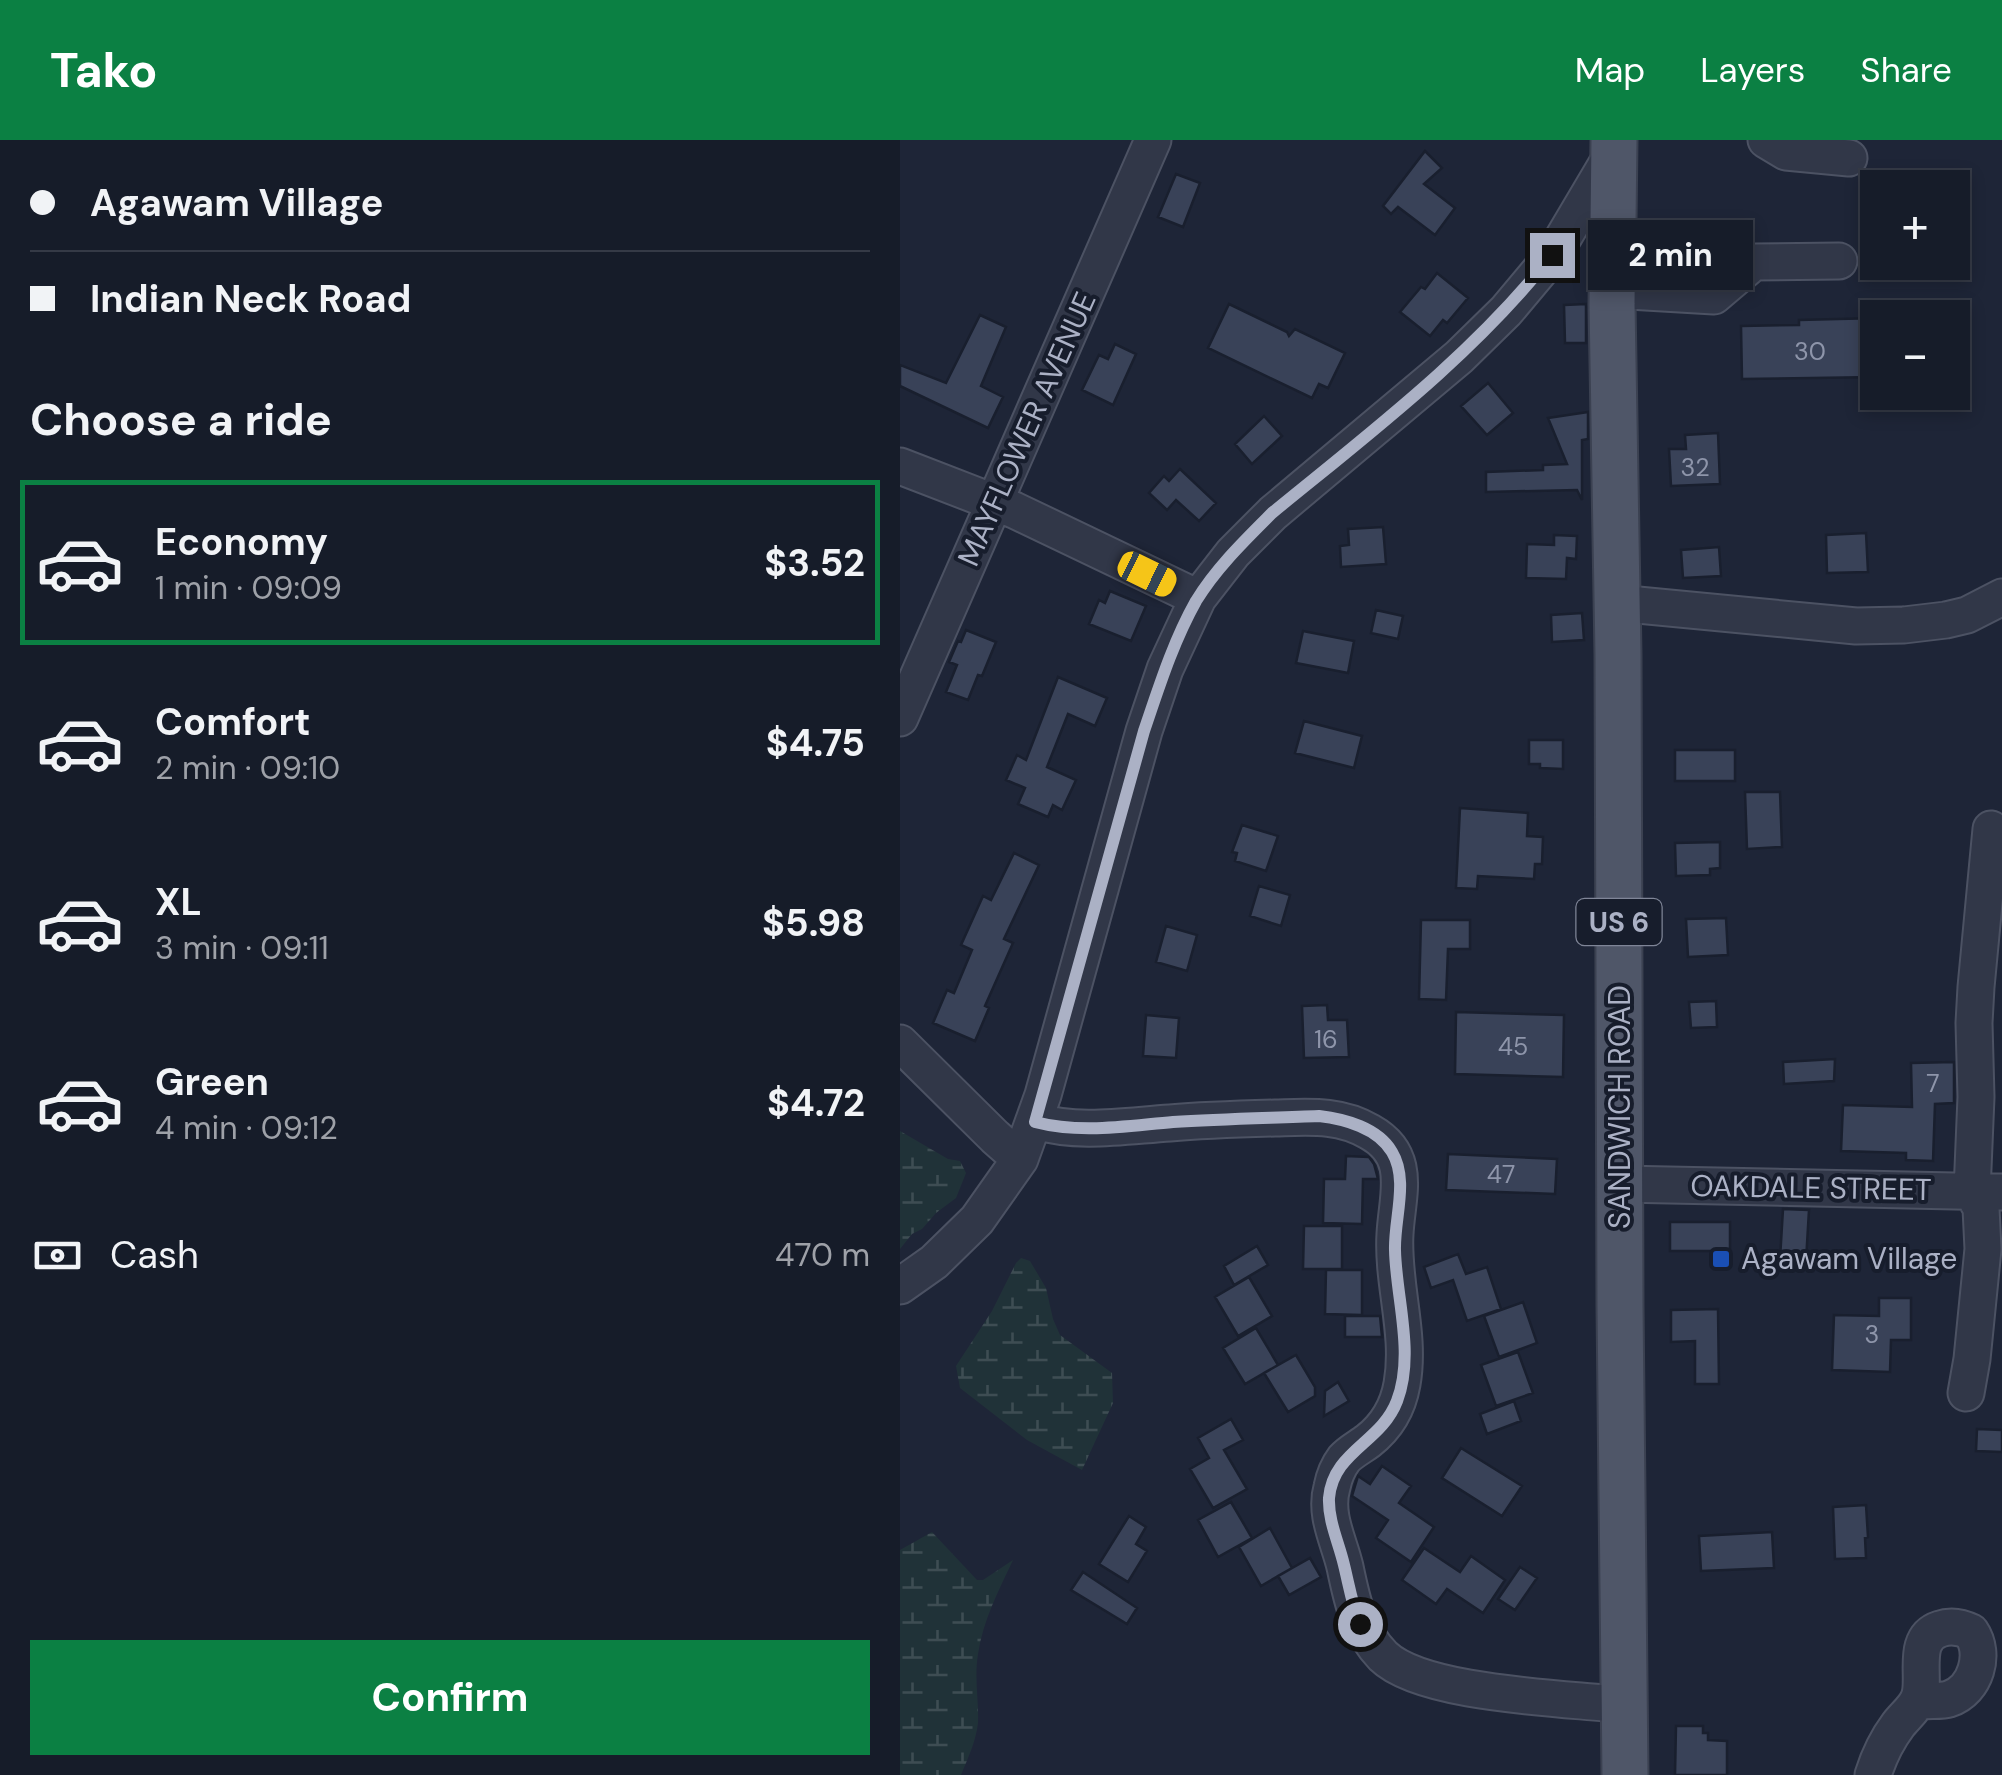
<!DOCTYPE html>
<meta charset="utf-8">
<style>
:root{--surface:#161c29;--page:#232935;--text:#f1f3f6;--muted:#9ea1a8;--line:#353a46;--accent:#0b8043}
body{margin:0;font-family:"DM Sans",sans-serif;background:var(--page);color:var(--text);height:100vh;display:flex;flex-direction:column;font-size:38px;white-space:nowrap}
*{box-sizing:border-box;margin:0}
p{font-size:32px;color:var(--muted)}
.icon{flex:none;width:55px;height:55px;fill:none;stroke:currentColor;stroke-width:2;stroke-linecap:round;stroke-linejoin:round}
.map{position:relative;flex:1;overflow:hidden}
.details{display:flex;flex-direction:column;background:var(--surface);width:900px}
.details>*{flex:none}
.guide{display:grid;align-content:center;height:220px;padding:0 30px;background:var(--surface)}
.fabs{position:absolute;left:960px;top:30px;display:grid;gap:20px}
.fabs a{display:grid;place-items:center;width:110px;height:110px;border-radius:0px;background:var(--surface);box-shadow:0 5px 15px #0003,0 0 0 2px var(--line);font-size:50px}
.end{position:absolute;width:45px;height:45px;margin:-22px;border:12px solid #abb1c5;background:#111;box-shadow:0 0 0 5px #111}
.from{border-radius:50%}
.bubble{position:absolute;height:70px;border-radius:0px;background:var(--surface);box-shadow:0 5px 15px #0003,0 0 0 2px var(--line);font-size:32px;font-weight:700;line-height:70px;text-align:center}
.car{position:absolute;width:30px;height:60px;margin:-30px -15px;border-radius:12px;box-shadow:0 0 8px 2px #0007;background:linear-gradient(#f5c518 24%,#345 0 40%,#f5c518 0 76%,#345 0 86%,#f5c518 0)}
.guide b{display:flex;align-items:center;gap:35px;height:95px;font-size:38px}
.guide b+b{border-top:2px solid var(--line)}
.guide i{width:25px;height:25px;background:var(--text)}
ul{padding:0;list-style:none}
li{display:flex;align-items:center;gap:30px;height:165px;margin:0 20px 15px;padding:0 10px;border:5px solid transparent;border-radius:0px}
li div{flex:1}
li b{display:block;font-size:38px}
li em{font-style:normal;font-weight:700}
li.on{border-color:var(--accent)}
li>.icon{width:90px;height:90px;stroke-width:1.5}
h2{padding:0 30px;font-size:45px;line-height:120px}
.pay{display:flex;align-items:center;gap:25px;height:110px;padding:0 30px;font-size:38px}
.pay p{margin-inline-start:auto}
.action{display:flex;gap:20px;margin-top:auto;padding:20px 30px}
.action a{flex:1;height:115px;border-radius:0px;background:var(--accent);color:#fff;font-size:40px;font-weight:700;line-height:115px;text-align:center}
header{display:flex;align-items:center;gap:60px;box-sizing:border-box;height:140px;padding:0 50px;background:var(--accent);color:#fff}
header strong{font-size:48px}
nav{display:flex;gap:55px;margin-inline-start:auto;font-size:35px}
main{display:flex;flex:1;min-height:0}
.map>svg:first-child{display:block}
</style>
<header>
<strong>Tako</strong>
<nav><a>Map</a><a>Layers</a><a>Share</a></nav>
</header>
<main>
<section class="details">
<div class="guide">
<b><i class="from"></i>Agawam Village</b>
<b><i></i>Indian Neck Road</b>
</div>
<h2>Choose a ride</h2>
<ul>
<li class="on"><svg class="icon" aria-label="car" viewBox="0 0 24 24"><path d="M5 17H2v-5l4-1 3-4h7l3 4 3 1v5h-3M9 17h6M6 11h13"/><circle cx="7" cy="17" r="2"/><circle cx="17" cy="17" r="2"/></svg><div><b>Economy</b><p>1 min · 09:09</p></div><em>$3.52</em></li>
<li><svg class="icon" aria-label="car" viewBox="0 0 24 24"><path d="M5 17H2v-5l4-1 3-4h7l3 4 3 1v5h-3M9 17h6M6 11h13"/><circle cx="7" cy="17" r="2"/><circle cx="17" cy="17" r="2"/></svg><div><b>Comfort</b><p>2 min · 09:10</p></div><em>$4.75</em></li>
<li><svg class="icon" aria-label="car" viewBox="0 0 24 24"><path d="M5 17H2v-5l4-1 3-4h7l3 4 3 1v5h-3M9 17h6M6 11h13"/><circle cx="7" cy="17" r="2"/><circle cx="17" cy="17" r="2"/></svg><div><b>XL</b><p>3 min · 09:11</p></div><em>$5.98</em></li>
<li><svg class="icon" aria-label="car" viewBox="0 0 24 24"><path d="M5 17H2v-5l4-1 3-4h7l3 4 3 1v5h-3M9 17h6M6 11h13"/><circle cx="7" cy="17" r="2"/><circle cx="17" cy="17" r="2"/></svg><div><b>Green</b><p>4 min · 09:12</p></div><em>$4.72</em></li>
</ul>
<div class="pay"><svg class="icon" aria-label="cash" viewBox="0 0 24 24"><path d="M3 7h18v10H3z"/><circle cx="12" cy="12" r="2"/></svg>Cash<p>470 m</p></div>
<div class="action"><a>Confirm</a></div>
</section>
<div class="map">
<svg width="1102" height="1635" viewBox="0 0 1102 1635">
<defs>
<pattern id="wetland-marsh" width="20" height="14" patternUnits="userSpaceOnUse" patternTransform="scale(2.5)"><rect width="20" height="14" fill="#203238"/><path d="M1 5h8M5 5V1M11 12h8M15 12V8" fill="none" stroke="#3e4d53"/></pattern>
</defs>
<rect width="100%" height="100%" fill="#1e2537"/>
<!-- wetland -->
<path fill="url(#wetland-marsh)" d="M0,991L48,1019L60,1021L66,1033L56,1058L36,1073L22,1089L12,1094L0,1109Z
M121,1118L130,1121L146,1148L153,1179L160,1195L212,1233L213,1263L182,1330L127,1300L60,1248L56,1226L92,1171L116,1123Z
M32,1392L77,1440H83L113,1420C99,1450 83,1480 78,1514C74,1539 79,1560 78,1583C76,1601 68,1618 61,1635H0V1410Z"/>
<!-- building -->
<path fill="#394258" stroke="#191f2e" stroke-width="2.5" d="M525,11L542,28L524,44L555,68L535,95L498,67L491,74L483,66Z
M276,34L300,43L283,87L258,77Z
M537,133L568,158L547,183L543,180L530,196L500,172L521,147L525,149Z
M329,164L387,192L389,196L395,189L445,213L428,248L419,244L412,258L308,208Z
M686,164V203H665L664,165Z
M80,175L106,187L81,246L103,257L88,288L0,246V225L46,243Z
M978,178V237L842,239L841,186L899,185V180Z
M215,204L236,214L213,265L182,250L199,215L208,219Z
M588,243L613,273L587,295L561,266Z
M688,272V299L682,300V360L677,350L586,352V332L643,330V325L667,324L648,278Z
M364,276L382,296L352,324L335,304Z
M818,293L820,344L771,346L769,309H786L785,295Z
M280,329L316,363L299,381L276,360L267,370L249,353L264,336L269,341Z
M483,387L486,424L441,427L440,406L449,405L448,389Z
M966,393L968,432L927,433L926,395Z
M654,395L677,396L676,419L667,418L666,439L626,438L627,404L654,405Z
M819,407L821,436L783,438L781,410Z
M210,451L246,466L231,501L189,484L199,460L205,463Z
M476,470L503,476L498,499L471,493Z
M682,473L684,500L652,502L651,475Z
M66,490L96,502L82,536L78,535L68,560L46,552L57,525L49,522L58,501L61,502Z
M403,491L454,501L448,533L396,523Z
M158,537L207,558L195,586L168,574L147,627L176,640L162,670L153,665L148,677L118,664L125,648L106,640L117,615L126,620Z
M404,581L462,596L454,628L395,613Z
M629,600H663V629L640,628V624H629Z
M775,610H835V641H775Z
M845,652H880L882,707L847,709Z
M560,668L628,673L627,696L643,697L642,724H635L634,739L578,736L577,749L556,748Z
M342,685L378,696L366,731L335,721L337,713L332,712Z
M820,702V728L810,729V735L776,736L775,703Z
M114,713L139,725L104,799L113,803L85,866L89,868L75,901L33,883L47,850L54,853L72,810L61,805L83,756L91,760Z
M359,746L390,755L381,786L350,776Z
M826,778L828,815L788,817L786,779Z
M521,780H570V809H548L546,860L519,859Z
M266,786L297,795L287,831L256,822Z
M816,861L817,887L791,888L789,862Z
M427,865L428,880H447L449,917L404,918L402,866Z
M556,872L664,875L663,937L555,934Z
M246,875L279,878L276,918L243,916Z
M935,919L934,941L884,944L883,922Z
M1054,922V963L1035,964L1033,1021L1006,1020V1013L941,1011L943,965L1012,967L1011,923Z
M548,1014L657,1019L655,1054L546,1050Z
M446,1016L469,1017L474,1024L478,1039H463L462,1084L423,1083L424,1039H445Z
M883,1069L909,1070L906,1121L880,1119Z
M770,1082H830V1111H770Z
M404,1086H442V1129H403Z
M357,1106L368,1125L334,1145L324,1126Z
M558,1114L566,1134L587,1127L601,1169L567,1181L553,1140L531,1148L524,1127Z
M426,1130H462V1175L425,1174Z
M349,1137L372,1176L338,1196L315,1157Z
M979,1158H1011V1200H991L990,1232L932,1230L934,1175L979,1176Z
M623,1162L637,1203L599,1217L584,1176Z
M818,1169L819,1244H795V1201L771,1202V1170Z
M445,1176H480L482,1197H445Z
M356,1188L378,1225L345,1244L323,1208Z
M618,1212L633,1253L596,1266L581,1225Z
M396,1215L415,1247V1256L388,1272L364,1233Z
M438,1242L449,1261L424,1276L425,1251Z
M614,1261L621,1281L587,1294L580,1274Z
M331,1279L343,1300L324,1310L347,1349L313,1368L290,1329L309,1318L298,1298Z
M1077,1289L1102,1290V1312L1076,1311Z
M561,1308L622,1346L602,1376L542,1338Z
M482,1326L511,1346L499,1363L534,1387L511,1422L476,1398L488,1380L452,1356L458,1336L470,1344Z
M331,1362L352,1398L318,1417L298,1380Z
M966,1365L968,1397L965,1398L966,1418L935,1419L933,1367Z
M229,1376L246,1387L236,1404L247,1411L228,1442L199,1424Z
M370,1388L392,1428L361,1446L339,1407Z
M872,1392L874,1428L801,1431L799,1396Z
M524,1408L560,1432L571,1416L605,1440L583,1473L547,1449L536,1464L502,1440Z
M410,1418L421,1437L389,1455L378,1436Z
M620,1427L637,1438L615,1470L598,1459Z
M183,1432L237,1468L227,1484L171,1450Z
M776,1586H803V1593H808V1600L827,1601V1635H775Z"/>
<g fill="none" stroke-linecap="round" stroke-linejoin="round">
<!-- minor casing -->
<g stroke="#4c5263" stroke-width="39">
<path id="minor" d="M866,0L886,12L949,18
M712,150L814,156L854,122L939,121
M0,326L114,370L298,458
M717,463L956,486L1004,485L1046,480L1067,475L1102,457
M0,578L253,0
M0,903L95,997L120,1019
M135,981C179,994 224,986 270,983C305,980 340,979 375,978C409,977 440,974 470,992C513,1016 497,1055 495,1094C492,1144 511,1194 502,1244C498,1267 486,1287 468,1301C460,1307 450,1312 444,1319C438,1327 434,1337 432,1347C424,1375 439,1401 445,1427C452,1461 458,1490 483,1516C523,1555 667,1558 724,1565
M720,1044L1102,1052
M0,1146L34,1122L77,1080L120,1019L143,955L244,591L265,529L298,458L333,413L373,373L559,217L606,171L653,115L714,12
M1066,1253L1072,1219L1083,1109L1081,1068L1072,1052L1076,957L1074,883L1076,847L1091,689
M973,1635C979,1616 986,1601 998,1585C1004,1577 1014,1569 1018,1560C1028,1541 1009,1499 1040,1489C1051,1485 1061,1487 1071,1492C1086,1514 1076,1550 1049,1559C1039,1562 1028,1559 1018,1562"/>
</g>
<!-- major casing -->
<g stroke="#3b4151" stroke-width="49">
<path id="major" d="M714,0L712,164L718,514L720,1166L725,1635"/>
</g>
<!-- minor -->
<use href="#minor" stroke="#313748" stroke-width="35"/>
<!-- major -->
<use href="#major" stroke="#4f5668" stroke-width="45"/>
</g>
<g fill="none" stroke-linecap="round" stroke-linejoin="round">
<!-- route -->
<path stroke="#abb1c5" stroke-width="12" d="M460,1484C452,1465 449,1445 444,1425C439,1403 428,1381 429,1358C433,1311 481,1303 497,1261C515,1214 496,1158 495,1110C494,1079 509,1040 492,1012C478,988 445,979 419,976C370,978 321,979 273,982C226,986 181,994 135,982L244,591C259,547 273,502 296,461C316,428 345,400 372,373C471,292 573,215 652,115"/>
</g>
<!-- markers -->
<rect fill="#1a4fb4" stroke="#171d2c" stroke-width="4" x="811" y="1109" width="20" height="20" rx="5"/>
<g text-anchor="middle" stroke-width="8" stroke-linejoin="round" paint-order="stroke">
<!-- number labels -->
<g font-size="25" fill="#8e95aa">
<text x="910" y="220">30</text>
<text x="795" y="336">32</text>
<text x="426" y="908">16</text>
<text x="613" y="915">45</text>
<text x="1033" y="952">7</text>
<text x="601" y="1043">47</text>
<text x="972" y="1203">3</text>
</g>
<!-- shield labels -->
<rect fill="#171d2c" stroke="#7f8597" stroke-width="2.5" x="676.5" y="759" width="85" height="46" rx="8"/>
<g font-size="28" font-weight="bold" fill="#abb1c5">
<text x="719" y="792">US 6</text>
</g>
<!-- street labels -->
<g font-size="30" fill="#abb1c5" stroke="#171d2c">
<text transform="translate(127 289) rotate(-66)" y="10">MAYFLOWER AVENUE</text>
<text transform="translate(720 967) rotate(-90)" y="10">SANDWICH ROAD</text>
<text transform="translate(911 1048) rotate(1)" y="10">OAKDALE STREET</text>
</g>
<!-- poi labels -->
<g font-size="30" fill="#abb1c5" stroke="#171d2c" text-anchor="start">
<text x="841" y="1129">Agawam Village</text>
</g>
</g>
</svg>
<div class="fabs">
<a>+</a>
<a>−</a>
</div>
<i class="end from" style="left:460px;top:1484px"></i>
<i class="end" style="left:652px;top:115px"></i>
<div class="bubble" style="left:688px;top:80px;width:165px">2 min</div>
<i class="car" style="left:247px;top:434px;rotate:116deg"></i>
</div>
</main>
